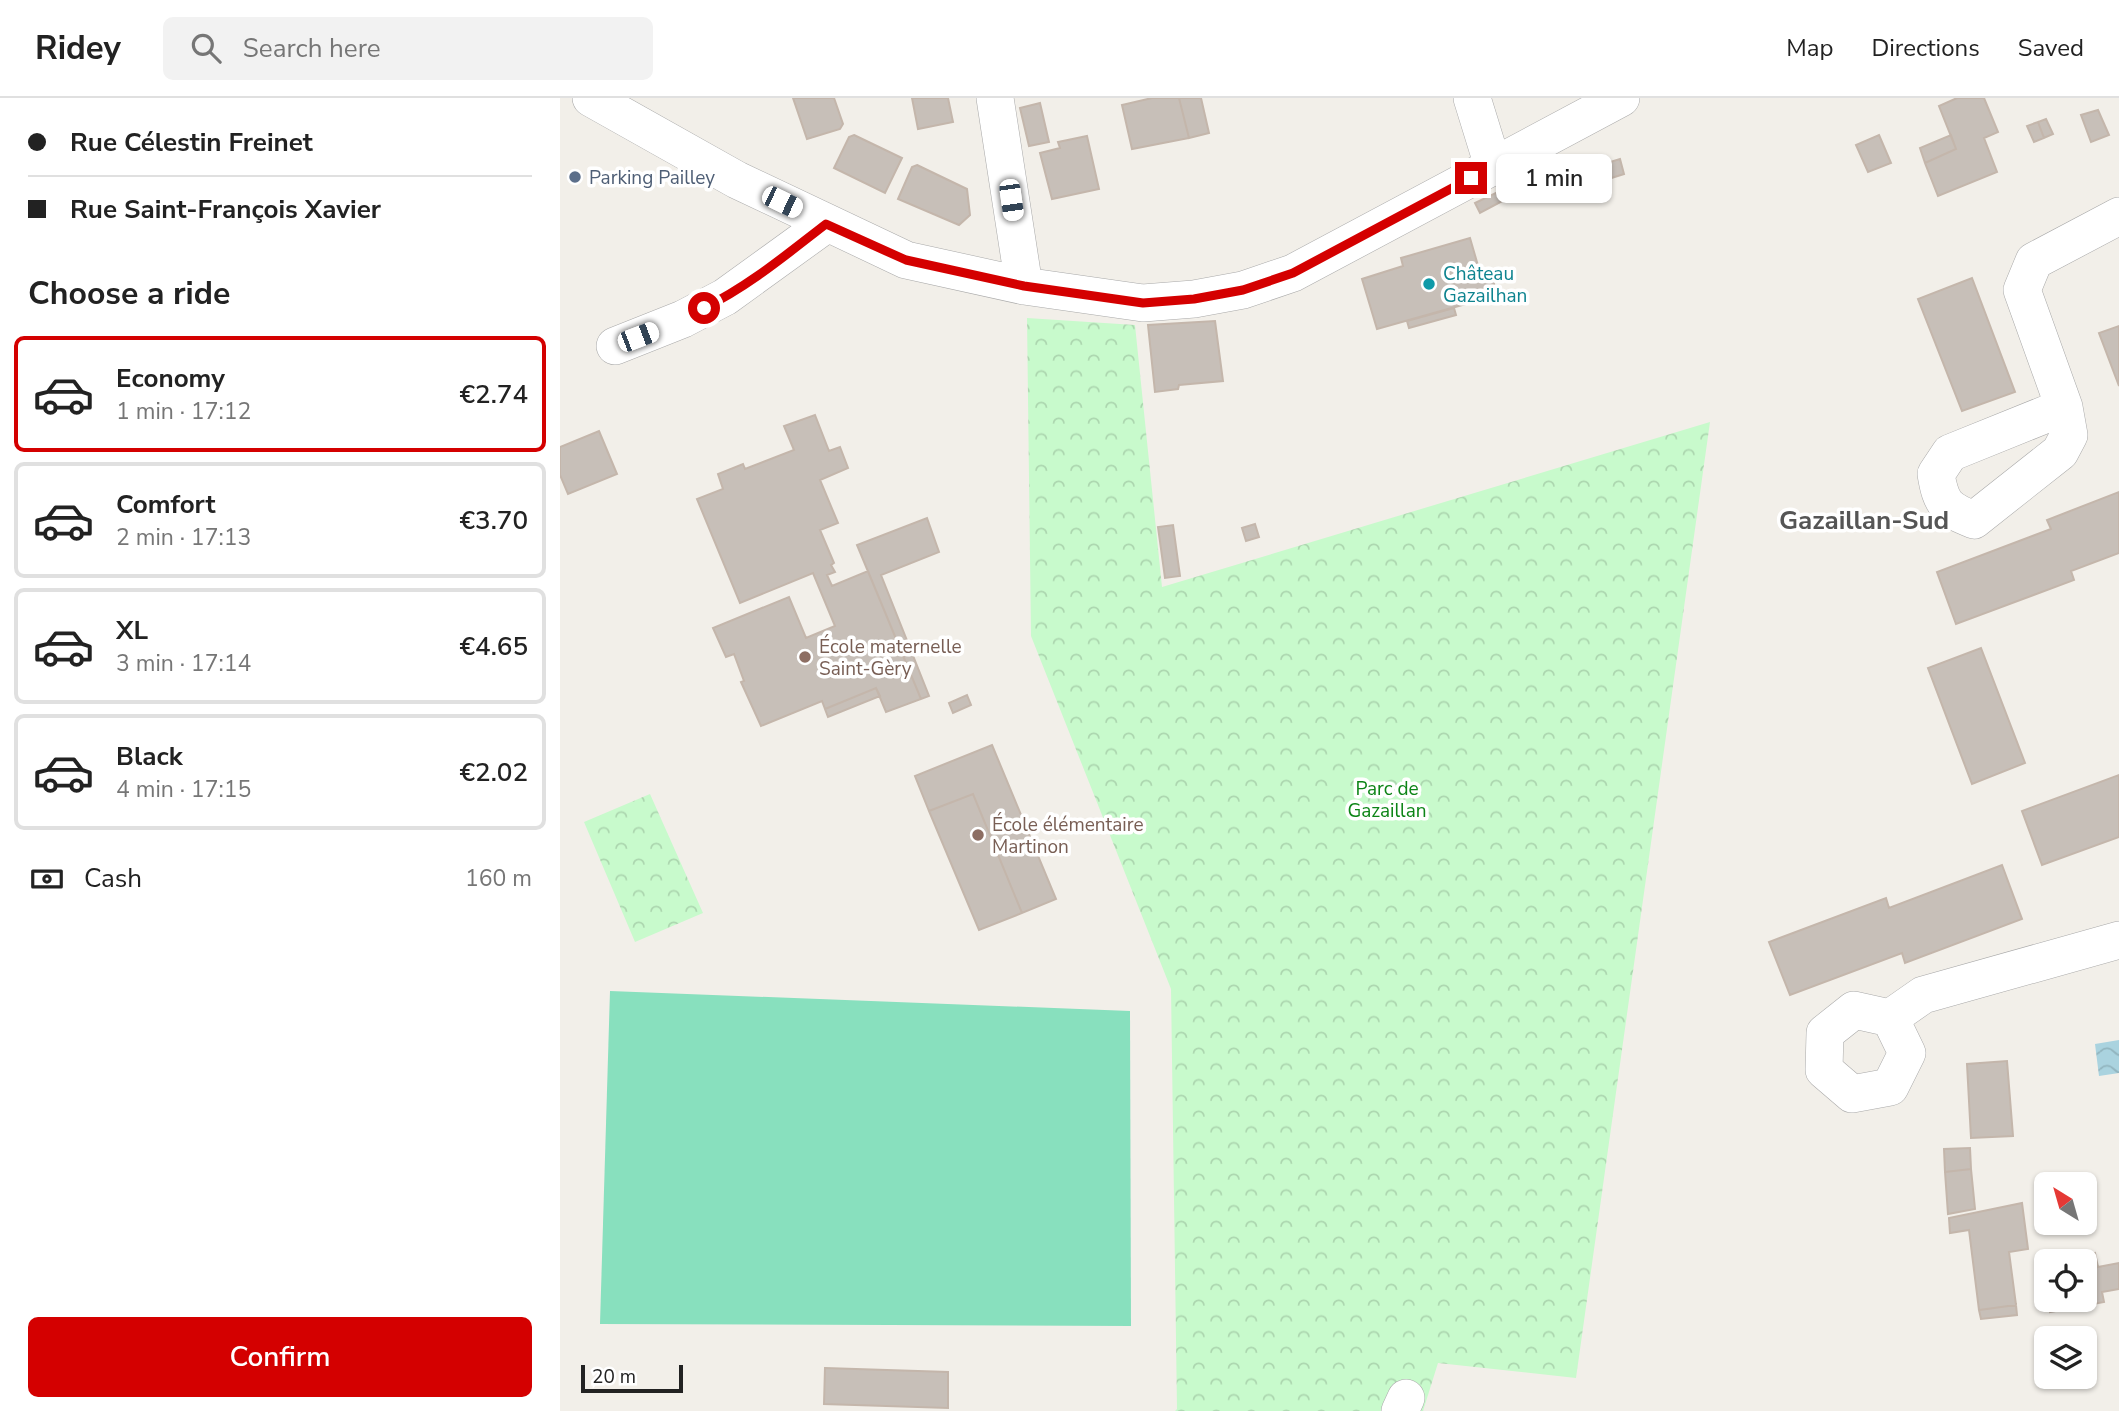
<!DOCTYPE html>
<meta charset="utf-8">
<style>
:root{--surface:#fff;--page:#f2f2f2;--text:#222;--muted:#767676;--line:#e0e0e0;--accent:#d40000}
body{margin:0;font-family:"Nunito Sans",sans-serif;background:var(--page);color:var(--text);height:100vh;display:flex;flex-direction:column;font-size:26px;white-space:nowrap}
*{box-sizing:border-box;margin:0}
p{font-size:23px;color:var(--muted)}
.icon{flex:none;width:38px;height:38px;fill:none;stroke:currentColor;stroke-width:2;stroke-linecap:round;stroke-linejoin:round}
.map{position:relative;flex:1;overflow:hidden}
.panel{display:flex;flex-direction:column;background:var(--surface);width:560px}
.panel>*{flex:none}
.top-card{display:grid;align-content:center;height:154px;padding:0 28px;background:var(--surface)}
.needle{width:46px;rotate:323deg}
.buttons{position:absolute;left:1474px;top:1074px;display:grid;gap:14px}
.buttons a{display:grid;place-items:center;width:63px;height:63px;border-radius:10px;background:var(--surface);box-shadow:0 2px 5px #0004;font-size:35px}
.scale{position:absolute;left:21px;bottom:18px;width:102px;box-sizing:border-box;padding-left:7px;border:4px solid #222;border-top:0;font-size:19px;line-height:24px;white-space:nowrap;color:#222;-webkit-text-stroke:5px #fff;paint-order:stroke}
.end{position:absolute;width:32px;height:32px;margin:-16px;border:9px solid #d40000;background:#fff;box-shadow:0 0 0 4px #fff}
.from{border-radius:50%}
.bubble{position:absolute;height:49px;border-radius:10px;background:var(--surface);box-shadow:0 2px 5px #0004;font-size:23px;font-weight:600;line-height:49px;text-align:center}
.car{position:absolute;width:21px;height:42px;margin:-21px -10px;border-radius:9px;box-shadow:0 0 5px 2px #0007;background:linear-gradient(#fff 24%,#345 0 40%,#fff 0 76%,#345 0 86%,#fff 0)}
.top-card b{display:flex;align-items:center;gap:24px;height:66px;font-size:26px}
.top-card b+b{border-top:2px solid var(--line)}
.top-card i{width:18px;height:18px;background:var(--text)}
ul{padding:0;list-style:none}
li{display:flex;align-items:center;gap:21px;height:116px;margin:0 14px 10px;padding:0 14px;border:4px solid var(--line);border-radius:10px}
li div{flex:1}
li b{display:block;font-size:26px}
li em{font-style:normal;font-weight:600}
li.current{border-color:var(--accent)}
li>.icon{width:63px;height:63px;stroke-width:1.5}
h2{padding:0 28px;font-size:32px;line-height:84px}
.pay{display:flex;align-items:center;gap:18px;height:77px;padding:0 28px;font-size:26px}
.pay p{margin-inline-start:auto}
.button{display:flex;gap:14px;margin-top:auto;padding:14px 28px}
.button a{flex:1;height:80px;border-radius:10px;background:var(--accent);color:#fff;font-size:28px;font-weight:600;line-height:80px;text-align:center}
header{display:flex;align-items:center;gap:42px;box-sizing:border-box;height:98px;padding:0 35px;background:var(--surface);border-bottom:2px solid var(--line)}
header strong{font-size:33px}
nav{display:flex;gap:38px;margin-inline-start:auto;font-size:24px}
.search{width:490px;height:63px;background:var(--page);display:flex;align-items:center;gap:18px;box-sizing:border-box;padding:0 24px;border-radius:10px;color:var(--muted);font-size:26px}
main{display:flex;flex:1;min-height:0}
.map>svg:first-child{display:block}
</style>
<header>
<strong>Ridey</strong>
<div class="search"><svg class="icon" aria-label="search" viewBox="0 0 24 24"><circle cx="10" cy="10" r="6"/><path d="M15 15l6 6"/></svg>Search here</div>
<nav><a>Map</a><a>Directions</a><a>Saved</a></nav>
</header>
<main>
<section class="panel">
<div class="top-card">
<b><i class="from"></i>Rue Célestin Freinet</b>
<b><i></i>Rue Saint-François Xavier</b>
</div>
<h2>Choose a ride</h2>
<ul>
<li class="current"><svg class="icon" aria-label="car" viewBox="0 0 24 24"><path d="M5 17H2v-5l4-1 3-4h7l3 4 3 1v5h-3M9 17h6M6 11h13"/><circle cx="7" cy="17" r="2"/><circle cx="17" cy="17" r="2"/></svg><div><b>Economy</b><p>1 min · 17:12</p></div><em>€2.74</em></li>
<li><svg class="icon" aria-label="car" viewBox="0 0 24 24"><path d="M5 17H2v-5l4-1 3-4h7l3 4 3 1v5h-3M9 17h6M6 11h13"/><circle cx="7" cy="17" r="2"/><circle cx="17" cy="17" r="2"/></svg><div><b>Comfort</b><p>2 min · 17:13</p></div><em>€3.70</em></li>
<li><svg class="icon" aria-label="car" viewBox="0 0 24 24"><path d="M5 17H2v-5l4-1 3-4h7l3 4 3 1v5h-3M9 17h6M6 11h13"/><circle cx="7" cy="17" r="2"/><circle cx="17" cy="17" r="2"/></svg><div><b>XL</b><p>3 min · 17:14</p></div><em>€4.65</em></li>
<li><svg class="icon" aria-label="car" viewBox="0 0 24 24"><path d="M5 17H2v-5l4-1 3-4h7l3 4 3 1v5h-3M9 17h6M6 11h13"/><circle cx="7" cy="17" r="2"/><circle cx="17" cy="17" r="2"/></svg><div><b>Black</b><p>4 min · 17:15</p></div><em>€2.02</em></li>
</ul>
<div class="pay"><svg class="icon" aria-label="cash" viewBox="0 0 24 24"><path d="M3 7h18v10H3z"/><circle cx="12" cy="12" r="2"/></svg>Cash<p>160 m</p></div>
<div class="button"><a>Confirm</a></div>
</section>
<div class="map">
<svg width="1559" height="1313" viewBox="0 0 1559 1313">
<defs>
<pattern id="park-crowns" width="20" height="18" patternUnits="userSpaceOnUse" patternTransform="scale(1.75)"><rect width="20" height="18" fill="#c8facc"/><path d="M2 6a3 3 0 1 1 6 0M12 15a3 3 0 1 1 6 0" fill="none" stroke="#acd6af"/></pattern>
<pattern id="water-waves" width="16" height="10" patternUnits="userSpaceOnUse" patternTransform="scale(1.75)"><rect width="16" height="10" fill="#aad3df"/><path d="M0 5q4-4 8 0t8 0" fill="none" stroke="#92b5bf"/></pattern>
</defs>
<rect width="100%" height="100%" fill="#f2efe9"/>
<!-- park -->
<path fill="url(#park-crowns)" d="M467,220L575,227L602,489L1150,324L1016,1280L878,1265L863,1313H615L617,1311L611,891L471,538Z
M90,696L143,815L75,844L24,724Z"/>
<!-- pitch -->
<path fill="#88e0be" d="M50,893L570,913L571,1228L40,1226Z"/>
<!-- water -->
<path fill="url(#water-waves)" d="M1559,942V975L1539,978L1535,946Z"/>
<!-- building -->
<path fill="#c7bfb8" stroke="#c4b6ab" stroke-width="2" d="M233,0H274L283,26L280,31L247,41Z
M352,0H388L393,24L358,31Z
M592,0H619L629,40L572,51L562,7Z
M619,0H641L649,35L629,40Z
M1397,0H1424L1438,34L1424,40L1437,74L1378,98L1365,65L1396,51L1379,8Z
M480,5L489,44L469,48L460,10Z
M1538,12L1549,37L1531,44L1521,17Z
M1486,21L1493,36L1484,40L1478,24Z
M1478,24L1484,40L1474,44L1467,28Z
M294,37L342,60L325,95L274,70L289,39Z
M1319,37L1331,65L1308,74L1296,47Z
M1391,37L1396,51L1365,65L1360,50Z
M527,38L539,91L492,101L480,55L500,50L498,44Z
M1060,61L1064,76L1023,89L1018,74Z
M357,67L407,91L410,117L399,127L338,101L352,69Z
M944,91L948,100L920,115L915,105Z
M910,140L921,178L930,179L934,185L933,193L926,197L927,200L817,231L802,181L843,168L841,160Z
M1412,180L1455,294L1402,313L1358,201Z
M894,210L896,217L849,230L847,223Z
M655,223L663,283L619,287L618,291L595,294L588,227Z
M1559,228V288L1539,235Z
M255,317L269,353L280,349L288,370L260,382L278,425L260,432L274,465L271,467L275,474L267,477L272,488L308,473L361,601L326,614L316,590L265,611L262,603L201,628L181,584L184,583L174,556L166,559L153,530L229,499L246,540L275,528L253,475L180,505L137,401L163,391L158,376L183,366L185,371L234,352L224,328Z
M39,333L57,376L8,396L0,377V349Z
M1559,394V455L1511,473L1514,482L1396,526L1377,474L1491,431L1487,422Z
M367,420L379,454L321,477L369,598L361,601L297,447Z
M695,426L699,439L686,443L682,430Z
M613,427L620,478L605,480L598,429Z
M1421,550L1465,665L1412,686L1368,570Z
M316,590L320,598L268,619L265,611Z
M407,597L411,607L393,615L389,605Z
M432,647L496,801L462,815L413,696L369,713L355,678Z
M1559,677V739L1482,767L1462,713Z
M413,696L462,815L419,832L369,713Z
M1442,767L1462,821L1345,865L1342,855L1230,897L1209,844L1326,800L1329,810Z
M1447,963L1453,1038L1411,1040L1407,966Z
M1410,1050L1411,1071L1385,1074L1384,1051Z
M1411,1071L1415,1111L1388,1116L1385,1074Z
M1462,1105L1468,1151L1449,1154L1456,1207L1419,1212L1409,1132L1390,1135L1389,1120Z
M1535,1155L1538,1169L1559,1165V1191L1542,1194L1544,1204L1490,1214L1487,1202H1524V1164H1490Z
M1456,1207L1457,1217L1421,1221L1419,1212Z
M265,1270L388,1274V1310L264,1306Z"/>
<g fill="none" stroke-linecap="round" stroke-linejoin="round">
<!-- minor casing -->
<g stroke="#a9a9a9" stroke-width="38">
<path id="minor" d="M31,0L177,82L346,162L464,188L583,205L634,201L683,192L733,175L1061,0
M435,0L464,188
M912,0L933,68
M55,248L123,221L165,199L266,126
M1504,309L1390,355L1376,376C1381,406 1386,411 1414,422L1500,354L1509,337L1504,309L1462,192L1474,163L1559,118
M1330,920L1347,955L1330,989L1292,996L1264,972L1265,935L1294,912L1330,920L1363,897L1559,842
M840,1313L846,1300"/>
</g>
<!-- minor -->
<use href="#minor" stroke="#fff" stroke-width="37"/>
</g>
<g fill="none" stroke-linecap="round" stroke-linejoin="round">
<!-- route -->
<path stroke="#d40000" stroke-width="9" d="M144,210C189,188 227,156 266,126L346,162L464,188L583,205L634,201L683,192L733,175L911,80"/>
</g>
<!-- markers -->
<circle fill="#5c6f8a" stroke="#fff" stroke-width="2.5" cx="15" cy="79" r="7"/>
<circle fill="#0f9aa8" stroke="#fff" stroke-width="2.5" cx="869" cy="186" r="7"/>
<g fill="#8d6e63" stroke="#fff" stroke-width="2.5">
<circle cx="245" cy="559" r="7"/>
<circle cx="418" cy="737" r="7"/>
</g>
<g text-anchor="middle" stroke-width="7" stroke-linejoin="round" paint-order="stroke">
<!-- service labels -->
<g font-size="19" fill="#4e5e75" stroke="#fff" text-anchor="start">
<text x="29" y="86">Parking Pailley</text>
</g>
<!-- culture labels -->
<g font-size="19" fill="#0d838f" stroke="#fff" text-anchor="start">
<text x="883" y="182">Château<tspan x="883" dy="22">Gazailhan</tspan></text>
</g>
<!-- education labels -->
<g font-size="19" fill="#785e54" stroke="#fff" text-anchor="start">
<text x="259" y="555">École maternelle<tspan x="259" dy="22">Saint-Gèry</tspan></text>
<text x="432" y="733">École élémentaire<tspan x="432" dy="22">Martinon</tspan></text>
</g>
<!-- park labels -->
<g font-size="19" fill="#0c8416" stroke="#fff">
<text x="827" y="697">Parc de<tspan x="827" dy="22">Gazaillan</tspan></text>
</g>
<!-- district labels -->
<g font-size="26" font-weight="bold" fill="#555" stroke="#fff">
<text x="1304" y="431">Gazaillan-Sud</text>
</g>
</g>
</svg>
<div class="buttons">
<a><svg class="needle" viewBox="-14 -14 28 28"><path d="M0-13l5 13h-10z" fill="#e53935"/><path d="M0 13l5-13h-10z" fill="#767676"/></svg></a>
<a><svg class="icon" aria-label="locate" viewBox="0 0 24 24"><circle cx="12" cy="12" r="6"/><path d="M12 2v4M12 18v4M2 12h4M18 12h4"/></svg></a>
<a><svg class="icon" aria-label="layers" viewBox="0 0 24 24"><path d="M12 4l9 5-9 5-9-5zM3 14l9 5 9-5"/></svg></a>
</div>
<div class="scale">20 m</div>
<i class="end from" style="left:144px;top:210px"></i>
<i class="end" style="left:911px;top:80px"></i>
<div class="bubble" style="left:936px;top:56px;width:116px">1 min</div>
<i class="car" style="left:451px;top:102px;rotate:172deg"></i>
<i class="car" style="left:222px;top:104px;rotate:116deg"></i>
<i class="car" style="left:78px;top:239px;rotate:69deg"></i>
</div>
</main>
